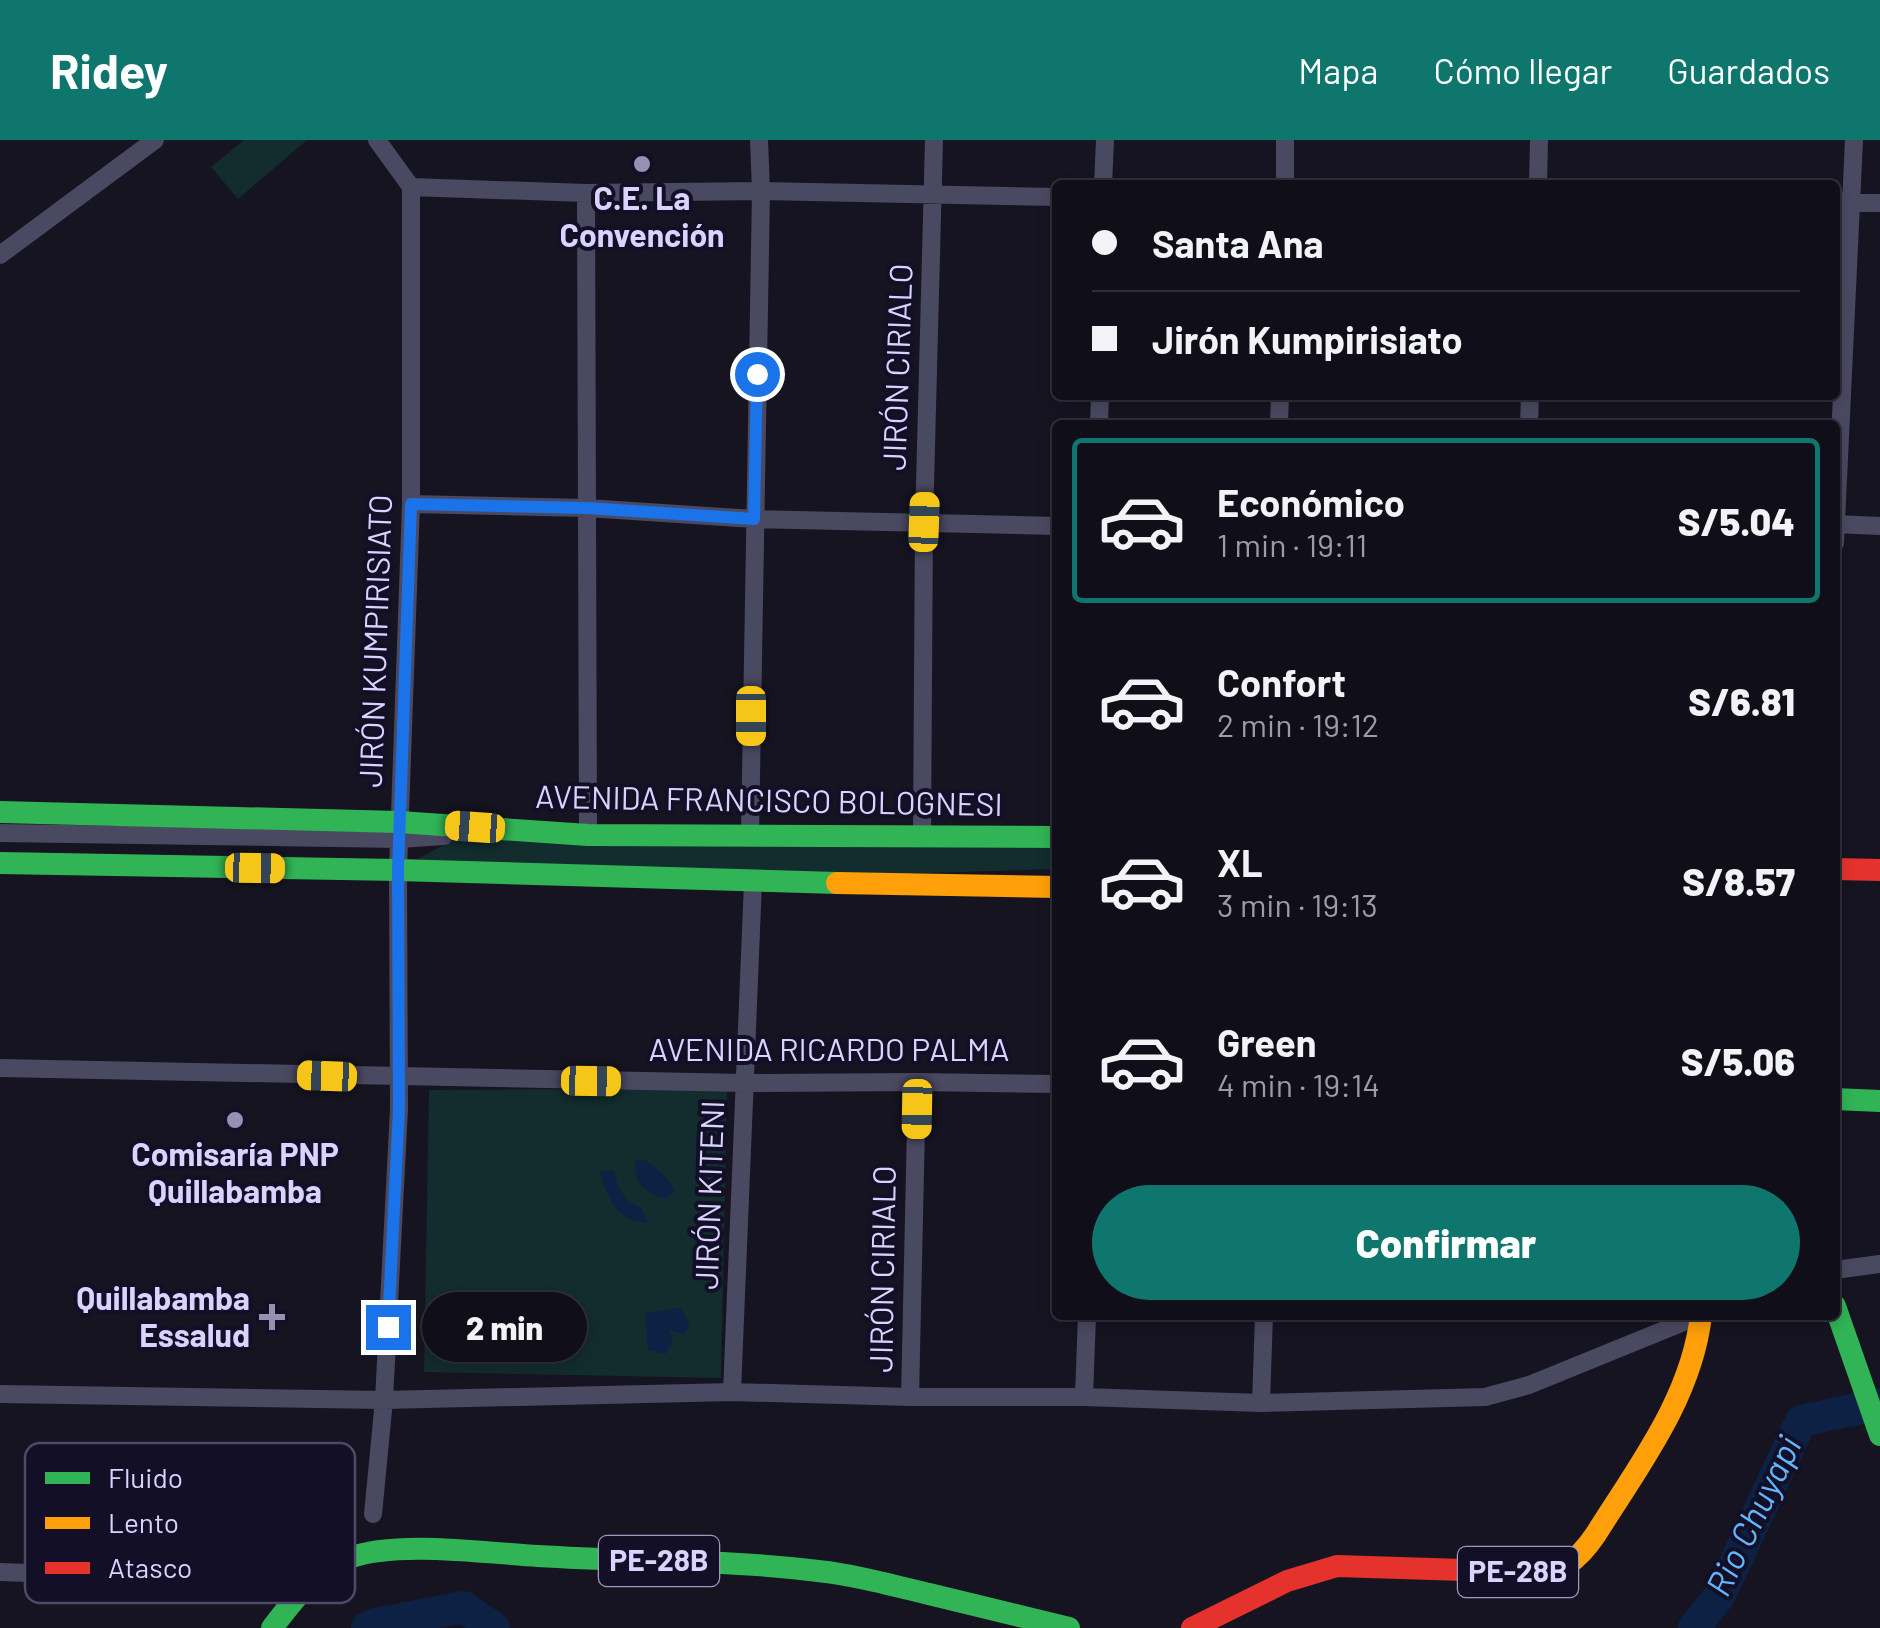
<!DOCTYPE html>
<html lang="es">
<meta charset="utf-8">
<style>
:root{--surface:#100f19;--page:#191822;--text:#f1f3f6;--muted:#9c9ca2;--line:#302f38;--accent:#0f766e}
body{margin:0;font-family:Barlow,sans-serif;background:var(--page);color:var(--text);height:100vh;display:flex;flex-direction:column;font-size:38px;white-space:nowrap}
*{box-sizing:border-box;margin:0}
p{font-size:32px;color:var(--muted)}
.icon{flex:none;width:55px;height:55px;fill:none;stroke:currentColor;stroke-width:2;stroke-linecap:round;stroke-linejoin:round}
.map{position:relative;flex:1;overflow:hidden}
.panel{position:absolute;left:1052px;top:280px;width:788px;height:900px;display:flex;flex-direction:column;background:var(--surface);border-radius:10px;box-shadow:0 5px 15px #0003,0 0 0 2px var(--line)}
.panel>*{flex:none}
.hud{position:absolute;left:1052px;top:40px;width:788px;height:220px;border-radius:10px;box-shadow:0 5px 15px #0003,0 0 0 2px var(--line);display:grid;align-content:center;height:220px;padding:0 40px;background:var(--surface)}
.end{position:absolute;width:45px;height:45px;margin:-22px;border:12px solid #1a73e8;background:#fff;box-shadow:0 0 0 5px #fff}
.from{border-radius:50%}
.bubble{position:absolute;height:70px;border-radius:35px;background:var(--surface);box-shadow:0 5px 15px #0003,0 0 0 2px var(--line);font-size:32px;font-weight:800;line-height:70px;text-align:center}
.car{position:absolute;width:30px;height:60px;margin:-30px -15px;border-radius:12px;box-shadow:0 0 8px 2px #0007;background:linear-gradient(#f5c518 24%,#345 0 40%,#f5c518 0 76%,#345 0 86%,#f5c518 0)}
.hud b{display:flex;align-items:center;gap:35px;height:95px;font-size:38px}
.hud b+b{border-top:2px solid var(--line)}
.hud i{width:25px;height:25px;background:var(--text)}
ul{padding:18px 0 0;list-style:none}
li{display:flex;align-items:center;gap:30px;height:165px;margin:0 20px 15px;padding:0 20px;border:5px solid transparent;border-radius:10px}
li div{flex:1}
li b{display:block;font-size:38px}
li em{font-style:normal;font-weight:800}
li.selected{border-color:var(--accent)}
li>.icon{width:90px;height:90px;stroke-width:1.5}
.primary-button{display:flex;gap:20px;margin-top:auto;padding:20px 40px}
.primary-button a{flex:1;height:115px;border-radius:60px;background:var(--accent);color:#fff;font-size:40px;font-weight:800;line-height:115px;text-align:center}
header{display:flex;align-items:center;gap:60px;box-sizing:border-box;height:140px;padding:0 50px;background:var(--accent);color:#fff}
header strong{font-size:48px}
nav{display:flex;gap:55px;margin-inline-start:auto;font-size:35px}
.map>svg:first-child{display:block}
</style>
<header>
<strong>Ridey</strong>
<nav><a>Mapa</a><a>Cómo llegar</a><a>Guardados</a></nav>
</header>
<div class="map">
<svg width="1880" height="1488" viewBox="0 0 1880 1488">
<rect width="100%" height="100%" fill="#161421"/>
<!-- green -->
<path fill="#132c2d" d="M244,0H307L238,59L211,27Z
M466,694L1058,697L1057,729L594,743L417,719Z
M727,948L721,1238L424,1232L429,950Z"/>
<!-- water -->
<path fill="#0d2144" d="M645,1020C657,1028 669,1039 675,1051L665,1059C645,1053 634,1043 635,1021Z
M600,1031H614C618,1049 623,1060 641,1068L648,1082C619,1085 605,1055 600,1031Z
M681,1168L690,1185L683,1194L669,1190L673,1203L665,1214L648,1210L645,1173Z"/>
<g fill="none" stroke-linecap="round" stroke-linejoin="round">
<!-- river -->
<path stroke="#0d2144" stroke-width="32" d="M367,1488L375,1484L464,1467L494,1488
M1694,1488L1720,1455L1801,1281L1880,1264"/>
<!-- street -->
<path stroke="#4a4962" stroke-width="18" d="M1103,45L1105,0
M1285,45V0
M1538,45L1539,0
M411,47L586,53L761,51L1058,57
M586,53L588,695
M1835,61L1880,63
M0,115L155,0
M1099,285L1100,255
M1279,285L1280,255
M1529,285L1530,255
M411,364L587,368L754,379L1058,386
M1835,384L1880,386
M1835,403L1854,0
M0,693L399,699L444,696
M750,694L761,51L759,0
M922,695L924,383L934,0
M0,928L744,943L917,942L1058,944
M1835,1130L1880,1124
M732,1252L753,742
M0,1254L384,1260L732,1252L910,1257H1084L1261,1263L1485,1257L1529,1245L1701,1175
M910,1257L917,942
M1084,1257L1087,1175
M1261,1263L1264,1175
M373,1374L384,1260L399,969L398,730L411,364V47L377,0
M0,1432L139,1437"/>
<!-- fast -->
<path stroke="#30b455" stroke-width="22" d="M0,672L399,682L588,695L1058,697
M0,723L398,730L837,743
M1835,959L1880,961
M1835,1166L1880,1295
M272,1488C294,1460 314,1430 349,1418C396,1400 486,1413 538,1416C631,1422 725,1419 818,1431C855,1435 892,1445 929,1454C976,1465 1022,1477 1069,1488"/>
<!-- slow -->
<path stroke="#ff9f0a" stroke-width="22" d="M837,743L1058,747
M1529,1432C1563,1432 1577,1422 1596,1394C1638,1327 1692,1257 1701,1175"/>
<!-- jam -->
<path stroke="#e5322d" stroke-width="22" d="M1835,729L1880,730
M1192,1488L1287,1441L1337,1426L1529,1432"/>
</g>
<g fill="none" stroke-linecap="round" stroke-linejoin="round">
<!-- route -->
<path stroke="#1a73e8" stroke-width="12" d="M388,1187L399,969L398,730L411,364L587,368L754,379L757,234"/>
</g>
<!-- markers -->
<g fill="#9591b1" stroke="#130f26" stroke-width="4">
<circle cx="642" cy="24" r="10"/>
<circle cx="235" cy="980" r="10"/>
<path d="M267 1162h10v10h10v10h-10v10h-10v-10h-10v-10h10z"/>
</g>
<g text-anchor="middle" stroke-width="8" stroke-linejoin="round" paint-order="stroke">
<!-- shield labels -->
<g fill="#130f26" stroke="#9e99be" stroke-width="2.5">
<rect x="599" y="1396" width="120" height="50" rx="8"/>
<rect x="1458" y="1407" width="120" height="50" rx="8"/>
</g>
<g font-size="30" font-weight="bold" fill="#d9d4ff">
<text x="659" y="1431">PE-28B</text>
<text x="1518" y="1442">PE-28B</text>
</g>
<!-- poi labels -->
<g font-size="32" font-weight="bold" fill="#d9d4ff" stroke="#130f26">
<text x="642" y="70">C.E. La<tspan x="642" dy="37">Convención</tspan></text>
<text x="235" y="1026">Comisaría PNP<tspan x="235" dy="37">Quillabamba</tspan></text>
<text x="250" y="1170" text-anchor="end">Quillabamba<tspan x="250" dy="37">Essalud</tspan></text>
</g>
<!-- street labels -->
<g font-size="32" fill="#d9d4ff" stroke="#130f26">
<text transform="translate(898 227) rotate(-88)" y="11">JIRÓN CIRIALO</text>
<text transform="translate(376 501) rotate(-88)" y="11">JIRÓN KUMPIRISIATO</text>
<text transform="translate(769 661) rotate(1)" y="11">AVENIDA FRANCISCO BOLOGNESI</text>
<text x="829" y="921">AVENIDA RICARDO PALMA</text>
<text transform="translate(710 1055) rotate(-88)" y="11">JIRÓN KITENI</text>
<text transform="translate(883 1129) rotate(-89)" y="11">JIRÓN CIRIALO</text>
</g>
<!-- water labels -->
<g font-size="35" font-style="italic" fill="#62b6ff" stroke="#130f26">
<text transform="translate(1754 1376) rotate(-64)" y="12">Rio Chuyapi</text>
</g>
</g>
<!-- legend -->
<rect x="25" y="1303" width="330" height="160" rx="15" fill="#130f26" stroke="#4e4a67" stroke-width="2.5"/>
<rect x="45" y="1332" width="45" height="12" fill="#30b455"/>
<rect x="45" y="1377" width="45" height="12" fill="#ff9f0a"/>
<rect x="45" y="1422" width="45" height="12" fill="#e5322d"/>
<g font-size="28" fill="#d9d4ff">
<text x="108" y="1348">Fluido</text>
<text x="108" y="1393">Lento</text>
<text x="108" y="1438">Atasco</text>
</g>
</svg>
<i class="end from" style="left:757px;top:234px"></i>
<i class="end" style="left:388px;top:1187px"></i>
<div class="bubble" style="left:422px;top:1152px;width:165px">2 min</div>
<i class="car" style="left:924px;top:382px;rotate:2deg"></i>
<i class="car" style="left:751px;top:576px;rotate:180deg"></i>
<i class="car" style="left:475px;top:687px;rotate:274deg"></i>
<i class="car" style="left:255px;top:728px;rotate:91deg"></i>
<i class="car" style="left:327px;top:936px;rotate:272deg"></i>
<i class="car" style="left:591px;top:941px;rotate:91deg"></i>
<i class="car" style="left:917px;top:969px;rotate:181deg"></i>
<div class="hud">
<b><i class="from"></i>Santa Ana</b>
<b><i></i>Jirón Kumpirisiato</b>
</div>
<section class="panel">
<ul>
<li class="selected"><svg class="icon" aria-label="car" viewBox="0 0 24 24"><path d="M5 17H2v-5l4-1 3-4h7l3 4 3 1v5h-3M9 17h6M6 11h13"/><circle cx="7" cy="17" r="2"/><circle cx="17" cy="17" r="2"/></svg><div><b>Económico</b><p>1 min · 19:11</p></div><em>S/5.04</em></li>
<li><svg class="icon" aria-label="car" viewBox="0 0 24 24"><path d="M5 17H2v-5l4-1 3-4h7l3 4 3 1v5h-3M9 17h6M6 11h13"/><circle cx="7" cy="17" r="2"/><circle cx="17" cy="17" r="2"/></svg><div><b>Confort</b><p>2 min · 19:12</p></div><em>S/6.81</em></li>
<li><svg class="icon" aria-label="car" viewBox="0 0 24 24"><path d="M5 17H2v-5l4-1 3-4h7l3 4 3 1v5h-3M9 17h6M6 11h13"/><circle cx="7" cy="17" r="2"/><circle cx="17" cy="17" r="2"/></svg><div><b>XL</b><p>3 min · 19:13</p></div><em>S/8.57</em></li>
<li><svg class="icon" aria-label="car" viewBox="0 0 24 24"><path d="M5 17H2v-5l4-1 3-4h7l3 4 3 1v5h-3M9 17h6M6 11h13"/><circle cx="7" cy="17" r="2"/><circle cx="17" cy="17" r="2"/></svg><div><b>Green</b><p>4 min · 19:14</p></div><em>S/5.06</em></li>
</ul>
<div class="primary-button"><a>Confirmar</a></div>
</section>
</div>
